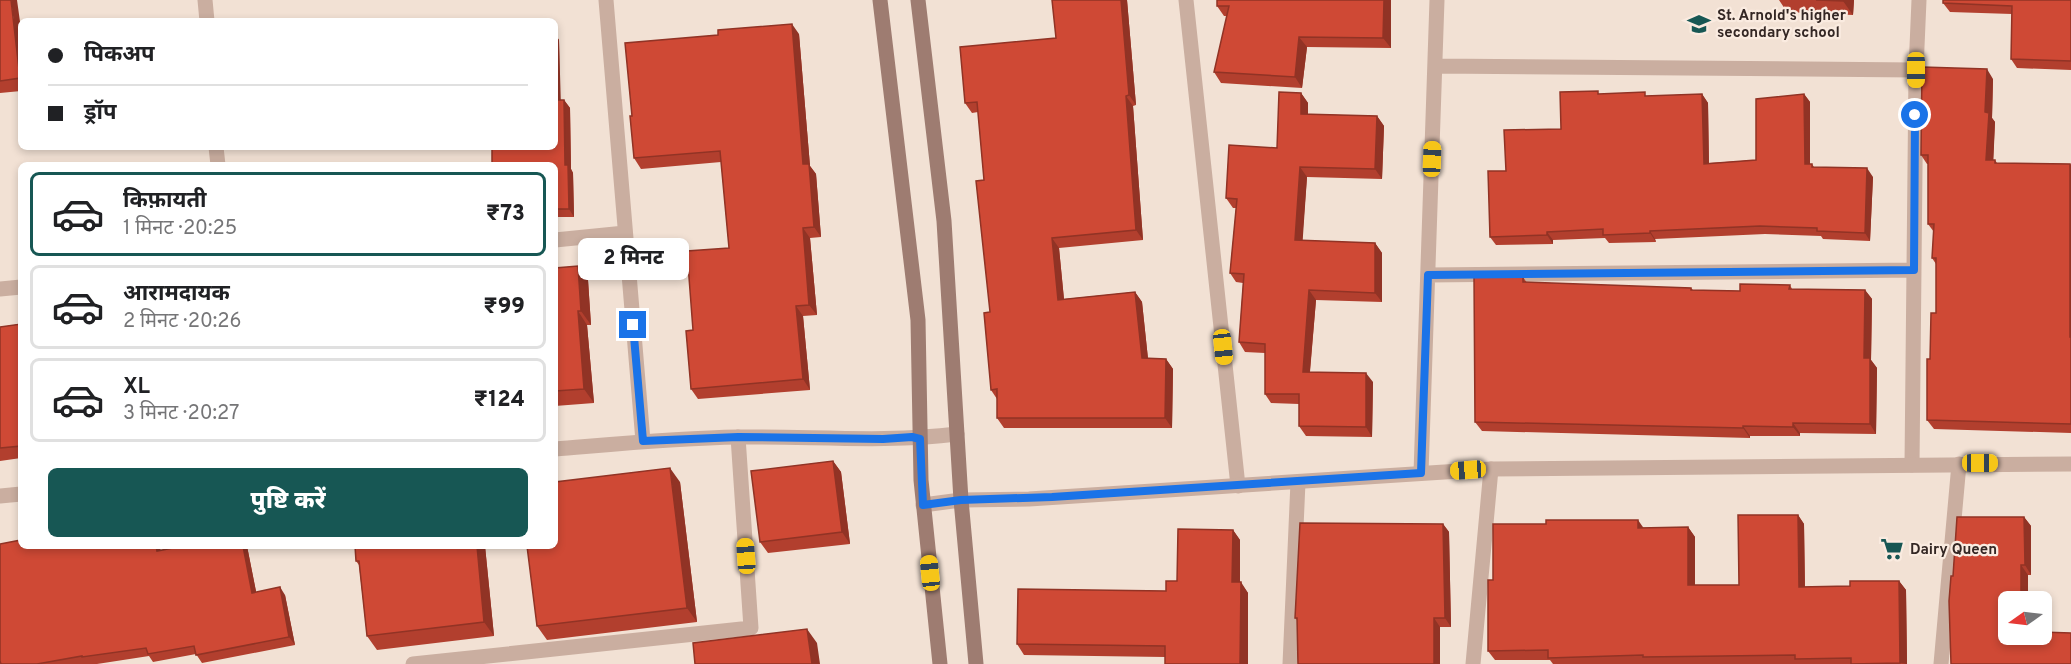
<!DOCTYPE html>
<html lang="hi">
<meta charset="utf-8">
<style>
:root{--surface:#fff;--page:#f2f2f2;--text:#202124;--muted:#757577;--line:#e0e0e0;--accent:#175754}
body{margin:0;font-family:Overpass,"Noto Sans Devanagari",sans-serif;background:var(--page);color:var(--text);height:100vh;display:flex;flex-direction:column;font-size:22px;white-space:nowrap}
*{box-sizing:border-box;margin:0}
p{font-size:20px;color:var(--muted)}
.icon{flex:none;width:33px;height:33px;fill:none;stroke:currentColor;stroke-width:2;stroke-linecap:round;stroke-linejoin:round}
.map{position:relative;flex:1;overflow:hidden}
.drawer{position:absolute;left:18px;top:162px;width:540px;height:387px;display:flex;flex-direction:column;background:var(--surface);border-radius:9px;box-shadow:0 3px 9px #0003}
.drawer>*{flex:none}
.top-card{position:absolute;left:18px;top:18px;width:540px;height:132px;border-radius:9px;box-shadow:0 3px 9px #0003;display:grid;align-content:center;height:132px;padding:0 30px;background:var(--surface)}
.needle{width:39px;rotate:256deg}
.fabs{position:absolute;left:1998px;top:591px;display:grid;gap:12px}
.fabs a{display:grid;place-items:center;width:54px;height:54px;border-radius:9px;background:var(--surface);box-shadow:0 3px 9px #0003;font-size:30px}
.end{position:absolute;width:27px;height:27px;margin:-14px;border:8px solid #1a73e8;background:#fff;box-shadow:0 0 0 3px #fff}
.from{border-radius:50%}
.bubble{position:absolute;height:42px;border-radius:9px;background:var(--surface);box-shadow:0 3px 9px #0003;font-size:20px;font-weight:800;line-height:42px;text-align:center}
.car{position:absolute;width:18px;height:36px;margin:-18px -9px;border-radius:8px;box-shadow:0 0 4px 2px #0007;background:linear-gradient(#f5c518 24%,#345 0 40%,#f5c518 0 76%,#345 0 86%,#f5c518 0)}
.top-card b{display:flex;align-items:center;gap:21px;height:57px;font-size:22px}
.top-card b+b{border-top:2px solid var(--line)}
.top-card i{width:15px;height:15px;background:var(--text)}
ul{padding:10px 0 0;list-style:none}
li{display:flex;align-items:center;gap:18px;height:84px;margin:0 12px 9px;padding:0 18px;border:3px solid var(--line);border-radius:9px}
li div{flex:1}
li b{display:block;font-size:22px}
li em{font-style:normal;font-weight:800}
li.selected{border-color:var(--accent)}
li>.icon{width:54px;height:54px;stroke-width:1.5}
.button{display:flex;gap:12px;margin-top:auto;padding:12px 30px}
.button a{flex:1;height:69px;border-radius:9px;background:var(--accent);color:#fff;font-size:24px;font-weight:800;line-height:69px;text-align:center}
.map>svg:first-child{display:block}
</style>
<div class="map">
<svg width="2071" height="664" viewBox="0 0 2071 664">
<rect width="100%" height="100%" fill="#f2e1d4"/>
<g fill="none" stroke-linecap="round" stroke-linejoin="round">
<!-- minor -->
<path stroke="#caaea0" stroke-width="15" d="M205,0L207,21
M606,0L643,441
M1186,0L1238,486
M1436,66L1916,70
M216,147L218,165
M555,240L625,233
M1428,275L1914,270
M0,289L21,287
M1912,465L1916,70L1919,0
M1421,473L1437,0
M413,664L751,628L738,437
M1290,664L1298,482
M1473,664L1491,469
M1941,664L1959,464"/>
<!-- tertiary -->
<path stroke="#caaea0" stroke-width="15" d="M555,449C616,444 677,438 738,437C811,436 885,443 957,434
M0,496L21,494
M923,505L961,500L1029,499L1491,469L2071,464"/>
<!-- secondary -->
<path stroke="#9e7c71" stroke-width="15" d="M880,0L918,320L921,480L940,664
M918,0L944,221L961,500L976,664"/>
</g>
<!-- wall -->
<path fill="#b23f2e" d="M0,0L21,29V91L0,93Z
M1052,0H1127L1136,105L1133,106L1143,240L1059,248L1064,299L1135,292L1142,302L1148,359H1166L1173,369L1172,428H1004L997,418V399L991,390L990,312L984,180L978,112L972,113L965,103L1056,38Z
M1779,0H1854L1853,15L1787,12Z
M2071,0V70L2017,68L2011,59L2012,14L1950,12L1943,3Z
M1391,1V48L1307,47L1302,88L1221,83L1214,72L1227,16H1224L1217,6Z
M555,34L559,40L560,100H564L570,108L571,169L573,173L574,217H555V165L492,148L491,147H555Z
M799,34L810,166L816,174L821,237L810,238L817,315L803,316L810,390L698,399L691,389L693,330L729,248L721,162L641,169L634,158L632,116Z
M1993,79L1992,118L1995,122L1993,160H1995L1997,163L2070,164L2071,165V433L1934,429L1927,420L1930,359L1936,313V264L1932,258L1934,232L1928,224V164H1927L1921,155Z
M1301,93L1308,103V114L1377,116L1384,126L1382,179L1307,177L1302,241L1375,243L1382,253V302L1316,300L1310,372L1373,382L1372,437L1306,436L1299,426V404L1271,403L1265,394V353L1245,352L1239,342L1243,283L1236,282L1230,273L1236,208H1233L1226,198L1277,148Z
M1600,94L1647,96L1702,94L1708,103L1709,163L1756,160L1804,94L1810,102V164H1812L1814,167L1873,177L1870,241L1823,239L1821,236L1765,234L1655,239L1656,242L1609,243L1605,238L1553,240V244L1496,245L1490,237L1506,171L1561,129Z
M578,266L588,280L591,325H587L594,403L555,406V268Z
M1523,277L1527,283L1691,288L1693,290L1740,291L1790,285L1792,289L1865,290L1872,299L1871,360L1877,368L1876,434L1800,433V436H1750V438L1482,431L1475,422Z
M21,324V458L0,461V327Z
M833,461L841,472L850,544L768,553L760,542Z
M680,482L697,622L547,640L537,626Z
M1798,515L1804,524L1805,587L1850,586L1899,581L1906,590L1907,664H1553L1550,660H1495L1488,651L1493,580L1643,528L1688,527L1695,537V585H1739Z
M1957,517H2024L2031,526V575H2028V602H2008V634H2042V632L2071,633V664H1951L1949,601L1951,576H1953Z
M1443,524L1449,532L1451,627H1440V664H1298L1297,620L1295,618Z
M1233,530L1240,540V582L1248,593V664H1165V657L1024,655L1017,644L1166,591Z
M0,544L21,546L161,550L183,546H247L256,592L285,595L295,645L202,663L196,654L153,662L149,656L97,664H0Z
M485,546L494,636L377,650L367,636L359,565L356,561Z"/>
<!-- shaded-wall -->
<path fill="#913325" d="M11,0H17L21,29V79Z
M1121,0H1127L1136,105L1129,95Z
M1384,0H1391V48L1383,38Z
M1843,0H1854L1853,15L1843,1Z
M792,24L799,34L810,166L816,174L821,237L814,227L803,164Z
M555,34L559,40L561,108L555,100Z
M1299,37L1307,47L1302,88L1295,77Z
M1987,69L1993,79L1992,118L1995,122L1993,169L1986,160L1985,112Z
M1301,93L1308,103V123L1301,114Z
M1702,94L1708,103L1709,172L1704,164Z
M1804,94L1810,102V173L1805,164Z
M1126,96L1133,106L1143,240L1136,230Z
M564,100L570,108L571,169L573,173L574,217L569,209L565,165Z
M1377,116L1384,126L1382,179L1375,169Z
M2070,164L2071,165V339L2070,337Z
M1300,167L1307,177L1302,250L1295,240Z
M1867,168L1873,177L1870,241L1865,233Z
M803,228L810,238L817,315L809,305Z
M1650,231L1655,239L1656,242L1650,233Z
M1547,232L1553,240V244L1547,235Z
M1052,238L1059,248L1065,310L1058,300Z
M1375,243L1382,253V302L1375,293Z
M578,266L588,280L591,325L581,311Z
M1309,290L1316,300L1309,381L1303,372Z
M1865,290L1872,299L1871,360L1877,368L1876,434L1870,424L1864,358Z
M1135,292L1142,302L1149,368L1142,358Z
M796,306L803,316L810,390L803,379Z
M578,311L587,325L594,403L584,389Z
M1166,359L1173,369L1172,428L1165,418Z
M1366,373L1373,382L1372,437L1366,427Z
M1793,423L1800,433V436L1793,427Z
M1743,426L1750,436V438L1743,428Z
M833,461L841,472L850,544L842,532Z
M670,468L680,482L697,622L687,608Z
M1798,515L1804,524L1805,596L1799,587Z
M2024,517L2031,526V575L2025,565Z
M1638,520L1645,530L1638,528Z
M1443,524L1449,532L1451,627L1445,618Z
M1688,527L1695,537V594L1688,585Z
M1233,530L1240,540V593L1232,582Z
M156,546H160L162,559L157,551Z
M243,546H247L258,601L252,593Z
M477,546H485L494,636L484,622Z
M2021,565L2028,575V602H2021Z
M1899,581L1906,590L1907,664L1900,663Z
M1241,582L1248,593V664H1240Z
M280,587L285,595L295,645L289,637Z
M1434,618L1440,627V664H1434Z
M807,629L817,643L820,664H812Z"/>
<!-- building -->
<path fill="#cf4935" stroke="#913325" stroke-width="1.5" d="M0,0H11L20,78L0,81Z
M1052,0H1121L1129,95L1126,96L1136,230L1052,238L1058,300L1135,292L1142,358L1166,359L1165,418H997V389L991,390L984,313L990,312L976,181L984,180L977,102L965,103L960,47L1056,38Z
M1217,0H1384L1383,38L1299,37L1295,77L1214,72L1229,6H1217Z
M1816,0H1843V1Z
M1943,0H2071V61L2011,59L2012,6L1943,3Z
M792,24L803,164H809L814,227L803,228L809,305L796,306L803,379L691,389L686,331L693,330L687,251L729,248L720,151L634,158L630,116H632L625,43L718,35V30Z
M1922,67L1987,69L1985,112L1989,113L1986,160H1995V163L2070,164V337H2071V424L1927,420V359H1930L1931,313H1936V258H1932L1934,224H1928V155H1921Z
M1598,91V94L1645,92V96L1702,94L1704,164L1756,160V99L1804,94L1805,164H1812V167L1867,168L1865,233L1817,231V228L1760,226L1650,231V233L1603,235V229L1547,232V235L1490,237L1488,171H1506L1504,130L1561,129L1560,92Z
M1279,92L1301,93V114L1377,116L1375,169L1300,167L1295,240L1375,243V293L1309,290L1303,372L1366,373V427L1299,426V394H1265V344L1239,342L1244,274L1230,273L1237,199L1226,198L1229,145L1277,148Z
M555,100H564L565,165H568L569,209H555V165H492V147H555Z
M578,266L581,311H578L584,389L555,391V268Z
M1474,276L1523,277V282L1691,288V290L1740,291V284L1790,285L1789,289L1865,290L1864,358H1870V424L1793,423V427L1743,426V428L1475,422Z
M21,324V446L0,448V327Z
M833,461L842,532L760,542L751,471Z
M670,468L687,608L537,626L527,546H555V482Z
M1738,515H1798L1799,587L1850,586V581H1899L1900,663L1851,664V658L1795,659V655L1643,657V655L1548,658V650L1488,651V580H1493V524H1546V520H1638V528L1688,527V585H1739Z
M1957,517H2024L2025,565H2021V602H2008V634H2042V632L2071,633V664H1951L1949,601L1951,576H1953Z
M1300,523L1443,524L1445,618H1434V664H1298L1297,618H1295Z
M1178,529L1233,530L1232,582H1241L1240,664H1165V646L1017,644L1018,589L1166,591V581H1177Z
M21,540V546H156L157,551L183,546H243L252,593L280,587L289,637L196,655L194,646L148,654L146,648L82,657V656L37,664H1L0,661V544Z
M355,546H477L484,622L367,636L359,561H356Z
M807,629L812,664H695L693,643Z"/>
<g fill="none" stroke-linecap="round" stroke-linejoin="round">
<!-- route -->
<path stroke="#1a73e8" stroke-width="8" d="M633,325L643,441L738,437L883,439L912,437L920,439L923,505L961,500L1052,497L1421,473L1428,275L1914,270L1915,115"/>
</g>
<!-- icons -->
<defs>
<g id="school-bare" transform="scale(1.8)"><path d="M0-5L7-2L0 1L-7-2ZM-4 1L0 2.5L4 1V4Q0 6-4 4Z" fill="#175754" stroke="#faebe0" stroke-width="2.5" paint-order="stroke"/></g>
<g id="supermarket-bare" transform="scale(1.8)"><path d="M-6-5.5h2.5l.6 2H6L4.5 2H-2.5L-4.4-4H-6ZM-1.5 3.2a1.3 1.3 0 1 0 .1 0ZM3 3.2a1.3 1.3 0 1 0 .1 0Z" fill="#175754" stroke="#faebe0" stroke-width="2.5" paint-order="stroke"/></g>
</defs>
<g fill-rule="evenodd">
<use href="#school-bare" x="1699" y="24"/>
<use href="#supermarket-bare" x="1892" y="549"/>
</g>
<g text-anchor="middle" stroke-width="4.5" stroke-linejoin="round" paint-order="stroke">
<!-- poi labels -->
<g font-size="15" font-weight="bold" fill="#342724" stroke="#faebe0" text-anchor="start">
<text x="1717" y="20">St. Arnold's higher<tspan x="1717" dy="17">secondary school</tspan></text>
<text x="1910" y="554">Dairy Queen</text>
</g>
</g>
</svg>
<div class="fabs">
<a><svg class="needle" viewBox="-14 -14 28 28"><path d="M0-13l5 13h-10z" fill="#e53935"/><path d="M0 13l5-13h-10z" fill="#757577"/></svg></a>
</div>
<i class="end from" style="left:1915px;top:115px"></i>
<i class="end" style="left:633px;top:325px"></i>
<div class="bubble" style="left:578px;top:238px;width:111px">2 मिनट</div>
<i class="car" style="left:1916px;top:70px;rotate:180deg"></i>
<i class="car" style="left:1432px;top:159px;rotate:2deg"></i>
<i class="car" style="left:1223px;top:347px;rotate:174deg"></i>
<i class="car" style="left:1980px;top:463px;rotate:90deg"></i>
<i class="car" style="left:1468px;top:470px;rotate:266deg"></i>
<i class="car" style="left:746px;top:556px;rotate:356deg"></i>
<i class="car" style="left:930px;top:573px;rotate:354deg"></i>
<div class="top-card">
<b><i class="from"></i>पिकअप</b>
<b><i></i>ड्रॉप</b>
</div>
<section class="drawer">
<ul>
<li class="selected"><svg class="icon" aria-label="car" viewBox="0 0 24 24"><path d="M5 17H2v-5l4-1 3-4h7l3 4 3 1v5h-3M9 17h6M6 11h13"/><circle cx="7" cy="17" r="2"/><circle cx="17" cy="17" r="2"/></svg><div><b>किफ़ायती</b><p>1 मिनट · 20:25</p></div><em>₹73</em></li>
<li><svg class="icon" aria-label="car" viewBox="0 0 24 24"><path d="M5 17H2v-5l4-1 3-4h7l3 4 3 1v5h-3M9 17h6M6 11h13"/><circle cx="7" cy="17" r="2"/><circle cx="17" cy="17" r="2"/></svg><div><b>आरामदायक</b><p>2 मिनट · 20:26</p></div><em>₹99</em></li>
<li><svg class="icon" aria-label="car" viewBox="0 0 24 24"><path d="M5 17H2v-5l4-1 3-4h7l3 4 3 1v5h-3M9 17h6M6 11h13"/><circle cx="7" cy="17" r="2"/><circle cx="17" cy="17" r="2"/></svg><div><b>XL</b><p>3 मिनट · 20:27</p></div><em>₹124</em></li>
</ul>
<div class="button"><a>पुष्टि करें</a></div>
</section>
</div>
